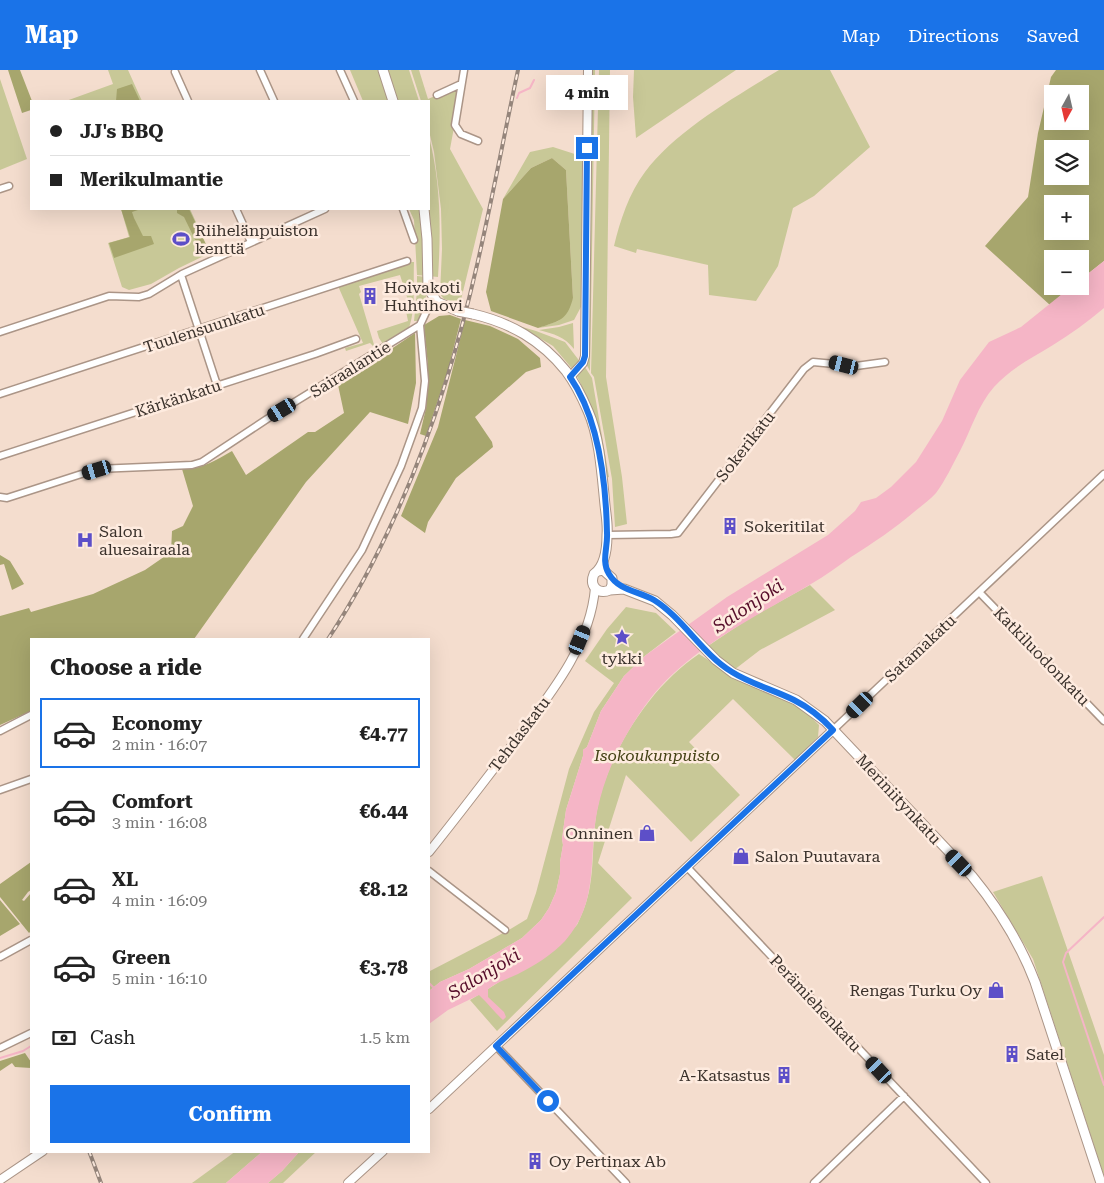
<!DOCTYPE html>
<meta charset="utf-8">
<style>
:root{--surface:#fff;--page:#f6f6f6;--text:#222;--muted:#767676;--line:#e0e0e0;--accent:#1a73e8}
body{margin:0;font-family:"Roboto Serif",serif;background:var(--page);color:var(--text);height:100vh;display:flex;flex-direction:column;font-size:19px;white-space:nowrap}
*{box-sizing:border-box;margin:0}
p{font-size:16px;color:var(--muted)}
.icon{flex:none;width:28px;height:28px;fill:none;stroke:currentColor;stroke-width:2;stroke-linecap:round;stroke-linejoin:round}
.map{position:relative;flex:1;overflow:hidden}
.panel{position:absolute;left:30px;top:568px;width:400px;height:515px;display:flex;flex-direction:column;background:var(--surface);border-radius:0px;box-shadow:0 5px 20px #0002}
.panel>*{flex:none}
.guide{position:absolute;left:30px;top:30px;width:400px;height:110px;border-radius:0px;box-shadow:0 5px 20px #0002;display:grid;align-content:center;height:110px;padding:0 20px;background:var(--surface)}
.needle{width:32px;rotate:188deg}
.buttons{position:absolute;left:1044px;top:15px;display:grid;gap:10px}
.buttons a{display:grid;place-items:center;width:45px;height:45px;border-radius:0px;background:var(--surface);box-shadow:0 5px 20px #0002;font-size:25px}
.end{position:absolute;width:22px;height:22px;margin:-11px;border:6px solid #1a73e8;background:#fff;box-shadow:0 0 0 2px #fff}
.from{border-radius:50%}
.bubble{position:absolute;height:35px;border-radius:0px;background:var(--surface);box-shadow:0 5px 20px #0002;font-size:16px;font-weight:700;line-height:35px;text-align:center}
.car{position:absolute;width:15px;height:30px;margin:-15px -8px;border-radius:6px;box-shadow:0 0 4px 1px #0007;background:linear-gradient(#222 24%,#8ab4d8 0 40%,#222 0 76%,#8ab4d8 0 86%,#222 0)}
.guide b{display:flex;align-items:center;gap:18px;height:48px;font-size:19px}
.guide b+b{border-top:1px solid var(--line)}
.guide i{width:12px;height:12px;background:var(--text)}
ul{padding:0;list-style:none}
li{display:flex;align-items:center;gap:15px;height:70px;margin:0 10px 8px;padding:0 10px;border:2px solid transparent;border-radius:0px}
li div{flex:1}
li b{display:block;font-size:19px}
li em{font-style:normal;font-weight:700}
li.on{border-color:var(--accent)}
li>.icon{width:45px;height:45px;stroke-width:1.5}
h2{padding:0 20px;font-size:22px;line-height:60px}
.pay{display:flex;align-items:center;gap:12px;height:55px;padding:0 20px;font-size:19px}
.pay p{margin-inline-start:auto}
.button{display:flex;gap:10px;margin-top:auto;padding:10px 20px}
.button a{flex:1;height:58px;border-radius:0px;background:var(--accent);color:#fff;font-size:20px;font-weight:700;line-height:58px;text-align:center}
header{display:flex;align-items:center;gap:30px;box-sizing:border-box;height:70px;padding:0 25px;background:var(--accent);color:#fff}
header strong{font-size:24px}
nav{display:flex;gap:28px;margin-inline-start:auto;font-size:18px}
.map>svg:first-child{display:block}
</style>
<header>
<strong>Map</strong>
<nav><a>Map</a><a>Directions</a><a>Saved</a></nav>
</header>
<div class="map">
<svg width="1104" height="1113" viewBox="0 0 1104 1113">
<rect width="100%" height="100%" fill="#f4ddce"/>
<!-- green -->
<path fill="#c8c897" d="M108,0H128L142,31H66L113,14Z
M350,0H382L392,31H363Z
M385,0H409L419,31H394Z
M411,0H419L428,29L462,14L450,79L483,139L460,234L444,229L440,224L442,179L441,139L434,82L429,61V31H421Z
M590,0H595L590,301L585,292Z
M599,0H610L606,307L622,407L627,454L615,457L612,409L594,307L591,303Z
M634,0H736L636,68L633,27Z
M779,0H830L870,77L814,126L793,138L778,196L756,231L709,225L708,195L637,179L636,183L614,176C620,151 629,123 645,102C675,61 735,27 779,0Z
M0,9L27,89L0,100Z
M429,67C441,113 441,161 438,207L428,206L424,139H429Z
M553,77L584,87V191L581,214L582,235L574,250L559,255L538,258L558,251L573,228L566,100L552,88L531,98L503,129L530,82Z
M121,139H190L210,183L179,198L151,214L129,220L122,217L108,173L129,167Z
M409,139H423L427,206L417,205L414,150Z
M409,192H414C413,214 416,237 409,258L383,274L379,268L377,261L408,251L406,241L407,227L400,205L359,216L361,222L359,224L375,278L370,273L346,281L345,278L363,273L338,216Z
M417,206L427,207L426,230L419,251H414L417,221Z
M573,253L574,279C565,267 554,264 539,260L559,257Z
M519,256L536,261L565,272L581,293L574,301L553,276Z
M583,294L592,308L609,407L603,409C597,379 591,328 575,303Z
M810,515L835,540L760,580L734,600L708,576L745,551Z
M626,537L656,543L676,562L646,585L624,606L601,641L587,677L583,680V686L566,740L562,769L563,775L560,792V804L556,822L549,838L541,850L522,868L469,899L440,912L429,921V900L430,901L507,861L527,849L536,823L569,699L594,642L614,613L585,591L607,559Z
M699,584L742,612L787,631L806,642L819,655L818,667L795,690L733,629L689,672L740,725L691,772L626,705L598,793L632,828L497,961L470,930C481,923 492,917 502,910C518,900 533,888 548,876C557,870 568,864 576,856C578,854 579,850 581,846C596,814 591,780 596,746C605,687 649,617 699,584Z
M1042,806L1104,985V1106L1033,889L993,822Z
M236,1081H263L226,1113H192Z
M300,1081H317L283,1113H268L282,1101Z"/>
<!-- forest -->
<path fill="#a7a66d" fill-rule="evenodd" d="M8,0H20L32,31L31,40L22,43Z
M1056,0H1104V191L1080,210V189H1052V216H1072L1050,235L985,176L1028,127L1038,63L1051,7ZM1052,24H1080V51H1052ZM1052,79H1080V106H1052ZM1052,134H1080V161H1052Z
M132,14L140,31H116L117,19Z
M552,88L566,100L573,228C567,251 559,251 538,258L491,241L486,222L503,129L531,98Z
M121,139H137L138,140L132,142L134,148L143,166H151L154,174L114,188L109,173L130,167Z
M177,139H189L210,183L203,186L184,147L177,143Z
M450,245L461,249L448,300L426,366L420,364L426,338L428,297L424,255L439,246Z
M465,250L490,256L518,269L540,288L541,297L526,302L475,347L492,372L493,377L456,408L428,452L425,463L401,446L438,357Z
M415,263L416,313L408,354L370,342L306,412L194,569H31V641L0,655V546L29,538L31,542L93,524L145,500L171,482L172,461L183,456L193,436L182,399C201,400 216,390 232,381L246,405L308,362H315L344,343L338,315Z
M0,485L10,491L24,514L12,520L4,494L0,495Z
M31,792V820L28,822L22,830L24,831L31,823V861L29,863L0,827V814Z
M0,830L20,854L0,866Z
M25,983L31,992V998L15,997L12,993L0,1001V991Z"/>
<!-- water -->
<path fill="#f5b5c6" d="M1104,191V238C1087,252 1071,264 1053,275C1032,288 1011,298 994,317C978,335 971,360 960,381C953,394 945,411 936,423C930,430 921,436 914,442C894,459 873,473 851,487C838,496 825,506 811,514C757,546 689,578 650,629C625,662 605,701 597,742C588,787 600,832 565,871C553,884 534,896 518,904C507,909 497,912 488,919V927L504,942L506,947L503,950C494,942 488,933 479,925L448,940L429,954V921L440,912L469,899L522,868L541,850L549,838L556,822L560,804V792L563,775L562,769L566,740L583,686V680L587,677L601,641L624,606L646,585L727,527L828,465L855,441L861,432L876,428L891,417L916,392L942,351L960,310L989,272L1021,257L1072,216H1080V210Z
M263,1081H300L282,1101L268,1113H226Z"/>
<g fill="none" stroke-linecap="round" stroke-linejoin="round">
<!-- stream -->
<path stroke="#f5b5c6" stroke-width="2" d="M517,28L519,23L530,18L534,10
M1104,847L1066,883L1063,892L1104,1015
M429,913L434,918
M0,988L23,981L31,976"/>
<!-- minor casing -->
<g stroke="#ab9587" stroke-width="9">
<path id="minor" d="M260,0L274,31
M340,0L354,31
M464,0L455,55L461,64L478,71
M175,2L188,31
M437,25L461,14
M0,119L9,116
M236,139L251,172
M403,139L414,170
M181,205L217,315
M0,262L109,226L139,227L149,224L182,204L325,139
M0,324L407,191
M0,386L315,284L356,269
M0,427L7,428L97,399L192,395L202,392L267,349L420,255
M607,465L671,464L678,463L804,299L813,292L856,296L885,292
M979,522L1104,651
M303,569L362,480L401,396L422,338L425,311L420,255L427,240L437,232
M833,660L1104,404
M0,661L31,645
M0,720L31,709
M687,797L986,1113
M429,801L505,860
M0,887L31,870
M496,976L626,1113
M0,978L31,963
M814,1113L904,1026"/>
</g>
<!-- tertiary casing -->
<g stroke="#ab9587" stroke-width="10">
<path id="tertiary" d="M570,307L583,293L585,286L588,0
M429,782C458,746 485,710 513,674C547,628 590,578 595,518
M429,1039L833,660
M0,1110L43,1081
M348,1113L383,1081"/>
</g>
<!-- secondary casing -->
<g stroke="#ab9587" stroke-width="11">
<path id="secondary" d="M383,0L393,31
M424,139L427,169L428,218L437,232L458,241
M473,244C511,253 541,270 566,301C575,313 582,327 588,341C600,368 602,406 605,435C606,445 608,455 607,465C607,478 605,496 594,504C589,516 598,525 610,520L612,515V508L603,500L598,501
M610,520L624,519L655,531L672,545L716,590L733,603L796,630L825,651L972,806C999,839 1020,873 1035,912L1101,1113"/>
</g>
<!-- minor -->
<use href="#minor" stroke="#fff" stroke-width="6"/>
<!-- tertiary -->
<use href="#tertiary" stroke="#fff" stroke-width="8"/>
<!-- secondary -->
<use href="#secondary" stroke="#fff" stroke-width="9"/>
<!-- rail casing -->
<g stroke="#95857b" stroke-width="4">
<path id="rail" d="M328,569C379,492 419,399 446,311C478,209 496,103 518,0
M89,1081L101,1113"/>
</g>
<!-- rail -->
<use href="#rail" stroke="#feebdf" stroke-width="2" stroke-dasharray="5.5" stroke-linecap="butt"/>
<!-- secondary-bridge casing -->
<g stroke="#ab9587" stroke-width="11" stroke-linecap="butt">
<path id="secondary-bridge" d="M458,241L473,244"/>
</g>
<!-- secondary-bridge -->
<use href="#secondary-bridge" stroke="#fff" stroke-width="9"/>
</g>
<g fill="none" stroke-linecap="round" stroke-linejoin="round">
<!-- route -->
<path stroke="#1a73e8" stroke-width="6" d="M548,1031L496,976L833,660C823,649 808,637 794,630C774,620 751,614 732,602C702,584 683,548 654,530C639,521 619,521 609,504C601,491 608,477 607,463C606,413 599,349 570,307L583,292L585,286L587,78"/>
</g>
<!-- icons -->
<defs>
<g id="stadium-bare" transform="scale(1.35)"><path d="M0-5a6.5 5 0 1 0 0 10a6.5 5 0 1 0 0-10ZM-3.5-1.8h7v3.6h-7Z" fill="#5d4fc8" stroke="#feebdf" stroke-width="2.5" paint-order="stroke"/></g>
<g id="building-bare" transform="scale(1.35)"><path d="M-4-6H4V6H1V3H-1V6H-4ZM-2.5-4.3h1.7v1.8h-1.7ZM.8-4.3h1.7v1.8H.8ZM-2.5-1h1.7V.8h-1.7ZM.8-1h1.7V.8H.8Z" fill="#5d4fc8" stroke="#feebdf" stroke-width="2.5" paint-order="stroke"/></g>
<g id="hospital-bare" transform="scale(1.35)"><path d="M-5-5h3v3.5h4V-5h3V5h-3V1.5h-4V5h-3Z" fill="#5d4fc8" stroke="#feebdf" stroke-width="2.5" paint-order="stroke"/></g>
<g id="sight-bare" transform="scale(1.35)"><path d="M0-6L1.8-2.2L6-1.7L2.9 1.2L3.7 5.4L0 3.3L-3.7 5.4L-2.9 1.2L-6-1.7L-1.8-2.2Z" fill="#5d4fc8" stroke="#feebdf" stroke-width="2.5" paint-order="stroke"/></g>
<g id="shop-bare" transform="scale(1.35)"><path d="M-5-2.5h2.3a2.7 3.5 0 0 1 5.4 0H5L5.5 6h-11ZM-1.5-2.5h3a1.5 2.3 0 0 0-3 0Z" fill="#5d4fc8" stroke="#feebdf" stroke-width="2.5" paint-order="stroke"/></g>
</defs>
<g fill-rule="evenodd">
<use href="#stadium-bare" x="181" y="169"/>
<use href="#building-bare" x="370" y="226"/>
<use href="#building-bare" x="730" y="456"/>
<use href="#hospital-bare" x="85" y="470"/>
<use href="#sight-bare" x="622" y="567"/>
<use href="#shop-bare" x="647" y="763"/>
<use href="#shop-bare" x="741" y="786"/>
<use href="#shop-bare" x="996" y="920"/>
<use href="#building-bare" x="1012" y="984"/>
<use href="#building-bare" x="784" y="1005"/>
<use href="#building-bare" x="535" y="1091"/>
</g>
<g text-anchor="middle" stroke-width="5" stroke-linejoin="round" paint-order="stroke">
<!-- poi labels -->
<g font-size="16" fill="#3b322c" stroke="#feebdf" text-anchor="start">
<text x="195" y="166">Riihelänpuiston<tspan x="195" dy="18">kenttä</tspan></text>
<text x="384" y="223">Hoivakoti<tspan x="384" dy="18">Huhtihovi</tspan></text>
<text x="744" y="462">Sokeritilat</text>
<text x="99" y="467">Salon<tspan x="99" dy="18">aluesairaala</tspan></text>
<text x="622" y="594" text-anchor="middle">tykki</text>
<text x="633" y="769" text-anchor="end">Onninen</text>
<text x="755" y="792">Salon Puutavara</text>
<text x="982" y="926" text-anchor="end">Rengas Turku Oy</text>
<text x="1026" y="990">Satel</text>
<text x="770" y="1011" text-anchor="end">A-Katsastus</text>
<text x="549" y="1097">Oy Pertinax Ab</text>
</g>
<!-- street labels -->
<g font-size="16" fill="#3b322c" stroke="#feebdf">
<text transform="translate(204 258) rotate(-18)" y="6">Tuulensuunkatu</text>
<text transform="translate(350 299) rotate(-32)" y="6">Sairaalantie</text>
<text transform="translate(178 328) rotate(-18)" y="6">Kärkänkatu</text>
<text transform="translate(745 376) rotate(-52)" y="6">Sokerikatu</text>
<text transform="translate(920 578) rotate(-43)" y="6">Satamakatu</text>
<text transform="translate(1042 586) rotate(46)" y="6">Katkiluodonkatu</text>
<text transform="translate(519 664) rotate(-53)" y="6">Tehdaskatu</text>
<text transform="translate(899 729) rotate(47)" y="6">Meriniitynkatu</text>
<text transform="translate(816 933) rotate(47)" y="6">Perämiehenkatu</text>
</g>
<!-- park labels -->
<g font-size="16" font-style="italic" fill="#444215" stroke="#feebdf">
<text x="657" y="691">Isokoukunpuisto</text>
</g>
<!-- water labels -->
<g font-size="18" font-style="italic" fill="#560d2a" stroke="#feebdf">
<text transform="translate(748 536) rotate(-34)" y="6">Salonjoki</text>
<text transform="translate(484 904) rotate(-31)" y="6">Salonjoki</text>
</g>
</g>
</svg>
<div class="buttons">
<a><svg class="needle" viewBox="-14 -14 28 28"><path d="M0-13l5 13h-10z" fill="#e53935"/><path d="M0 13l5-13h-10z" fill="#767676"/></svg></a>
<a><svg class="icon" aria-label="layers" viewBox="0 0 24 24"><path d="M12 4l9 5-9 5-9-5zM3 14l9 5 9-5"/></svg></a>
<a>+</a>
<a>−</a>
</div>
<i class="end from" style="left:548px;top:1031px"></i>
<i class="end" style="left:587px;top:78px"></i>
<div class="bubble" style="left:546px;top:5px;width:82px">4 min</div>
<i class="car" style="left:844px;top:295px;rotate:284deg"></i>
<i class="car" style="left:282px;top:340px;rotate:239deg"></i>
<i class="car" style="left:97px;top:400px;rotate:253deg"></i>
<i class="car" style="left:580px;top:570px;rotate:23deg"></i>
<i class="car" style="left:860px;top:635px;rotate:226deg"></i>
<i class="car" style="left:959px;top:793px;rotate:316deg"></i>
<i class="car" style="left:879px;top:1000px;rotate:317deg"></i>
<div class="guide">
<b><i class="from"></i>JJ's BBQ</b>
<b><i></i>Merikulmantie</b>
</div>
<section class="panel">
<h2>Choose a ride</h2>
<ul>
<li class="on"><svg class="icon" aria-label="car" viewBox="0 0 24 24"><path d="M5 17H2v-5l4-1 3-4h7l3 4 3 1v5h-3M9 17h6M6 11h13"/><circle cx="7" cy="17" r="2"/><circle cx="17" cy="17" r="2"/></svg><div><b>Economy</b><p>2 min · 16:07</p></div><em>€4.77</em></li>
<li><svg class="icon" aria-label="car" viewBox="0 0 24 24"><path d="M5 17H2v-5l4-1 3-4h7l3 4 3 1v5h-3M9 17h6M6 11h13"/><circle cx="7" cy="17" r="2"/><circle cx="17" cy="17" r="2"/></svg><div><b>Comfort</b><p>3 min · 16:08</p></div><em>€6.44</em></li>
<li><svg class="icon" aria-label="car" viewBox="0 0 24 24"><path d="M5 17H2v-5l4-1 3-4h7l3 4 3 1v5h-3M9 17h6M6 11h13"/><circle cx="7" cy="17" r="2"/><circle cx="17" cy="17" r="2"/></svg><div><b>XL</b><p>4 min · 16:09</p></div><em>€8.12</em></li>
<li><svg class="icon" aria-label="car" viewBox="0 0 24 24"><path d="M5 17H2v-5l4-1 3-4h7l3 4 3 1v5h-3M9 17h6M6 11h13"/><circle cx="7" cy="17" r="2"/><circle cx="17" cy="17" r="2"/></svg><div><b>Green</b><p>5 min · 16:10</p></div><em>€3.78</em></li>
</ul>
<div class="pay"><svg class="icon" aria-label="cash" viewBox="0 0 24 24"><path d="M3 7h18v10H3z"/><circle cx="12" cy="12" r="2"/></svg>Cash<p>1.5 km</p></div>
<div class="button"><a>Confirm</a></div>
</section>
</div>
